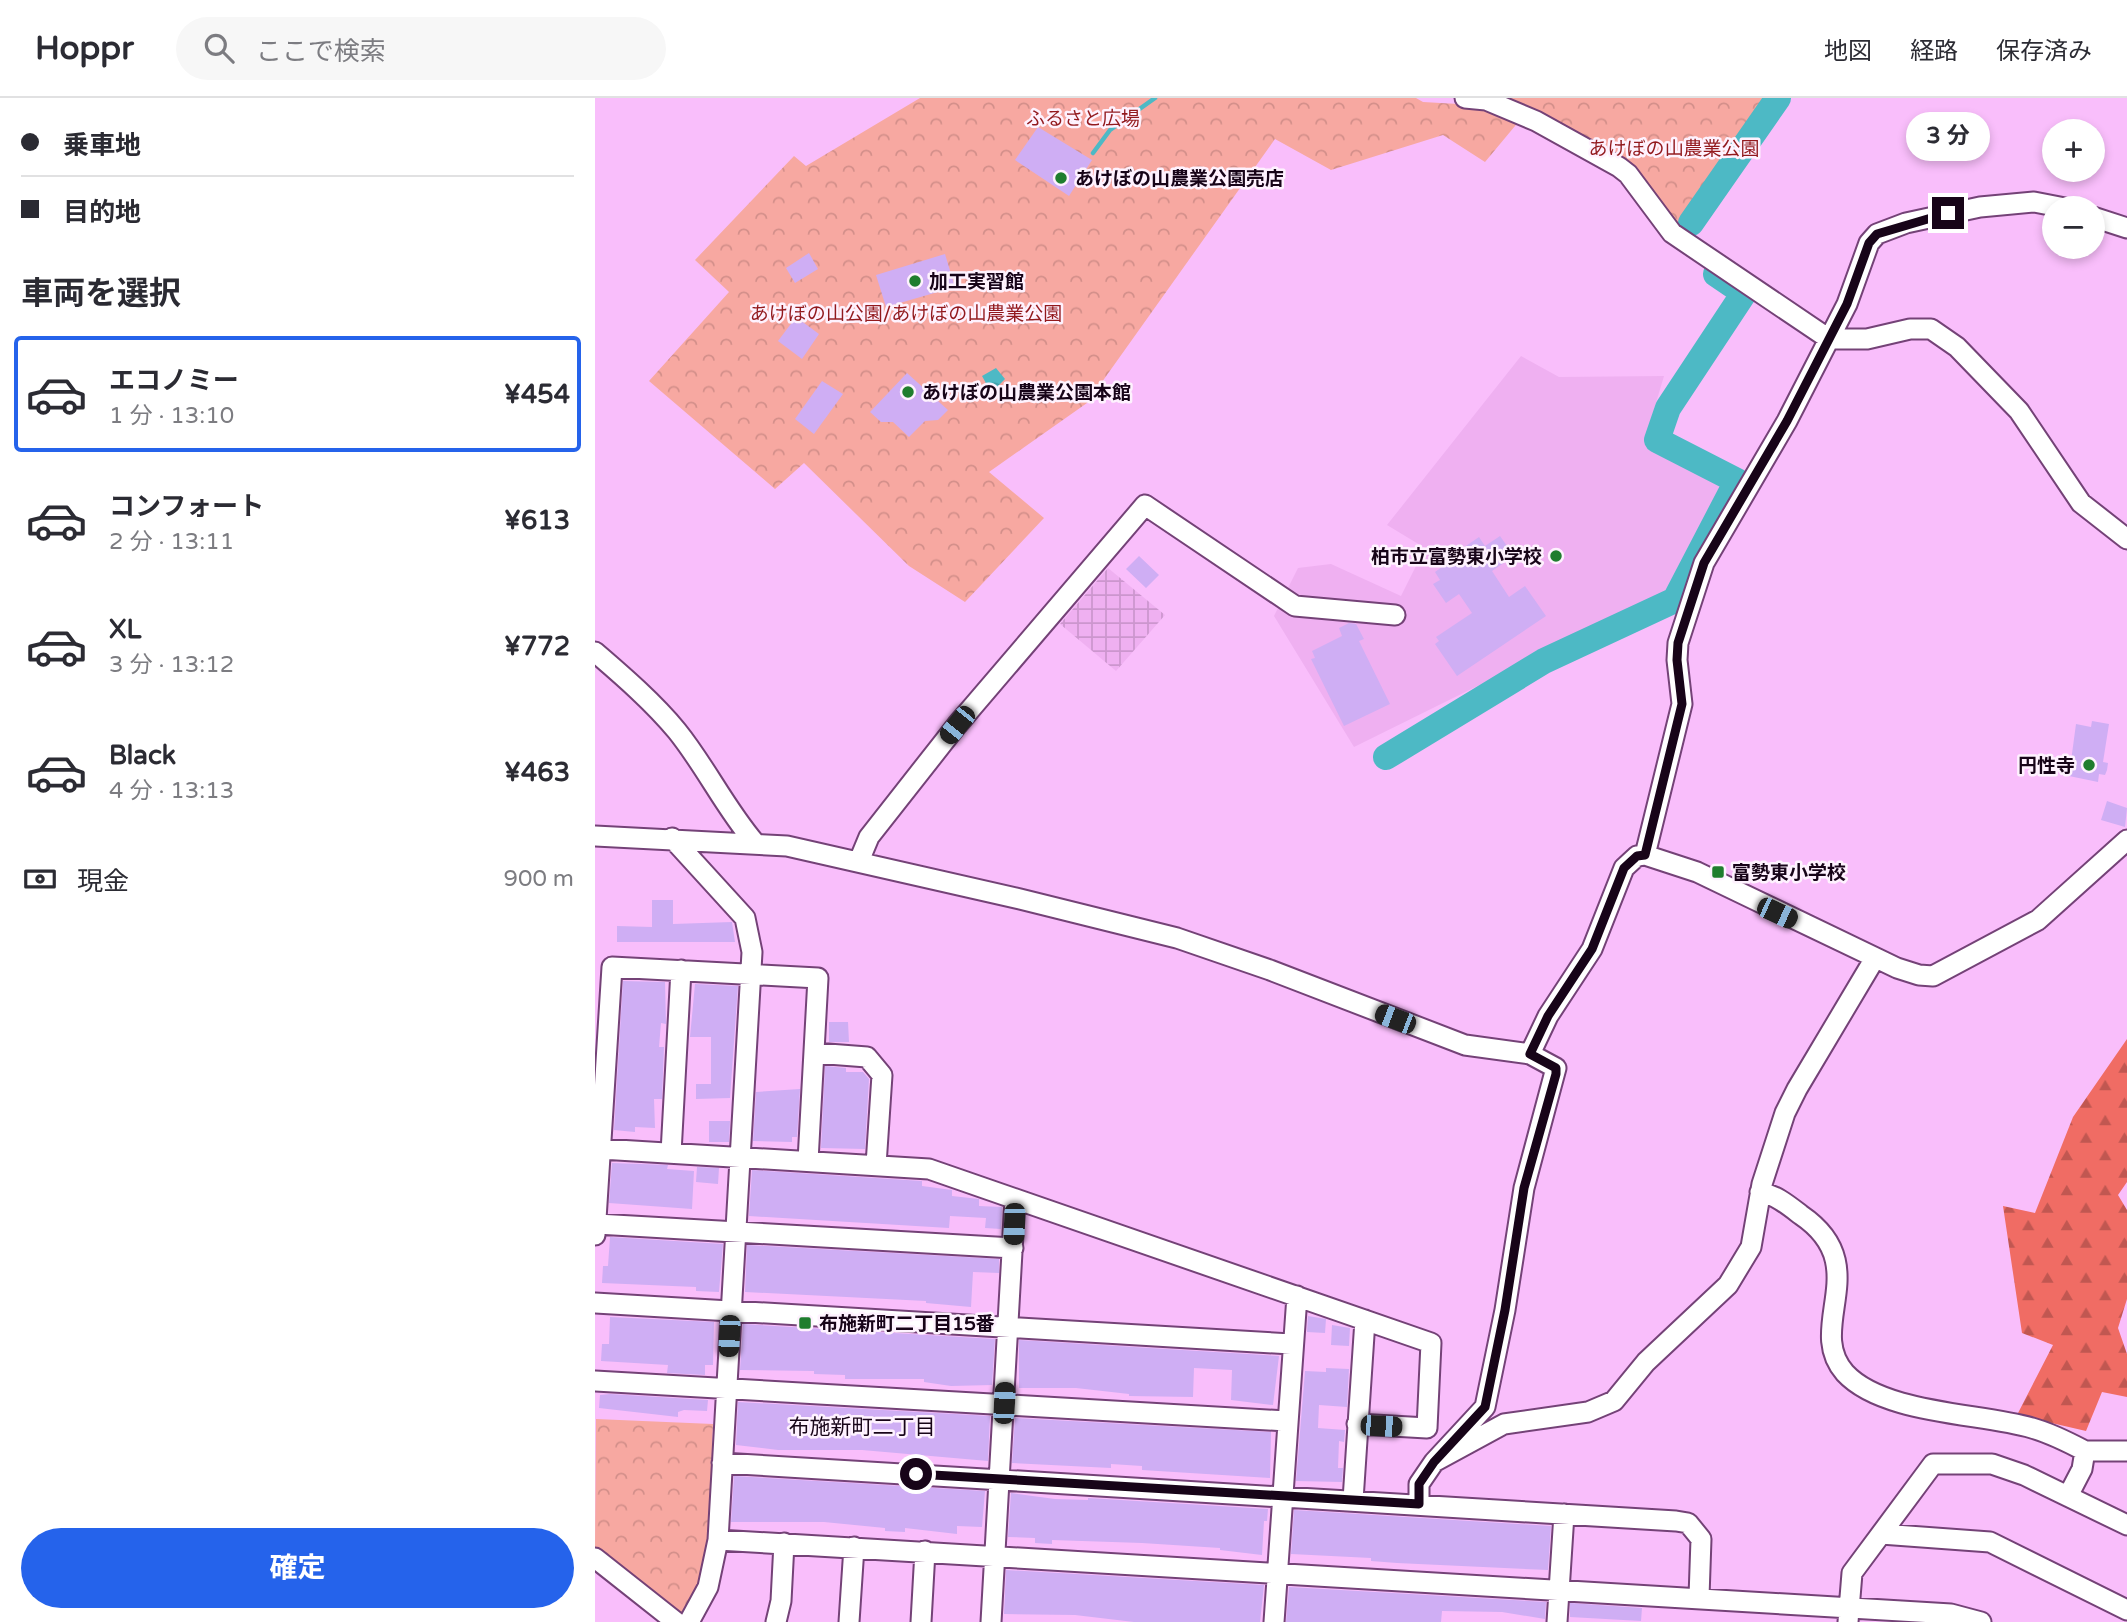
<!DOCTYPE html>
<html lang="ja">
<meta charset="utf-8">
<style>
:root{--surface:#fff;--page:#f7f7f7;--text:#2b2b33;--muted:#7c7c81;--line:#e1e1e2;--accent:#2563eb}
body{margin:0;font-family:"Varela Round","Noto Sans JP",sans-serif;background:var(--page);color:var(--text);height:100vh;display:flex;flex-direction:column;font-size:26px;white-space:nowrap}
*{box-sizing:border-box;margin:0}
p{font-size:23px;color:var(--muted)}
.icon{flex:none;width:38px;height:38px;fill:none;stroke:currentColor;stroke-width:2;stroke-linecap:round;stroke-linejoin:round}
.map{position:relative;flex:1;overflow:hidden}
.drawer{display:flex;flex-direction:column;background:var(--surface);width:595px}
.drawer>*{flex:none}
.hud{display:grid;align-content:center;height:154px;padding:0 21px;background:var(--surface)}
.fabs{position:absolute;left:1447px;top:21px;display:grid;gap:14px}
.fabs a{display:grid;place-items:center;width:63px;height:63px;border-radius:50%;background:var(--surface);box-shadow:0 4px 10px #0003;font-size:35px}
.end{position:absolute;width:32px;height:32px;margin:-16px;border:9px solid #170418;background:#fff;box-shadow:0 0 0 4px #fff}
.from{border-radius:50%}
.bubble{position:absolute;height:49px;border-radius:24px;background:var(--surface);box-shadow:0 4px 10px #0003;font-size:23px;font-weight:700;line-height:49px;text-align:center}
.car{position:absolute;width:21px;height:42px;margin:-21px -10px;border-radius:9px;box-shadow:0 0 5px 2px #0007;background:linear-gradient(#222 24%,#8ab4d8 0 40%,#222 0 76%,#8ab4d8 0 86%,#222 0)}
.hud b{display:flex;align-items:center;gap:24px;height:66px;font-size:26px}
.hud b+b{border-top:2px solid var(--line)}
.hud i{width:18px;height:18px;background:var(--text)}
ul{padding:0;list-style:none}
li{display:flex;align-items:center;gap:21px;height:116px;margin:0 14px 10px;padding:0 7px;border:4px solid transparent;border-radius:7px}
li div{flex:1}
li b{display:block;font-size:26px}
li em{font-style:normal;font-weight:700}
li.current{border-color:var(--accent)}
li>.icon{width:63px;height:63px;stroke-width:1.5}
h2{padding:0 21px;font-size:32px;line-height:84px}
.pay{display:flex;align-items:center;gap:18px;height:77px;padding:0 21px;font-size:26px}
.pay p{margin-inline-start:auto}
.button{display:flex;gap:14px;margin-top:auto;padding:14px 21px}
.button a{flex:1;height:80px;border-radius:42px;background:var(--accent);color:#fff;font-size:28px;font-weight:700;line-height:80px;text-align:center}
header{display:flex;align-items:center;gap:42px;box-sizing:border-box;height:98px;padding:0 35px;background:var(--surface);border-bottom:2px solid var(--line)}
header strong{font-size:33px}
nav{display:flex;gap:38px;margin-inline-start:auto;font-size:24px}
.search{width:490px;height:63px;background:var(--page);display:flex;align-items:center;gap:18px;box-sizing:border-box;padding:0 24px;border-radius:38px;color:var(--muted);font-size:26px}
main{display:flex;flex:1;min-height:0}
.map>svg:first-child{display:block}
</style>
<header>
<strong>Hoppr</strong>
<div class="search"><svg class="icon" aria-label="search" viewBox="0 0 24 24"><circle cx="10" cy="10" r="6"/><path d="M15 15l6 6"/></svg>ここで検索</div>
<nav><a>地図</a><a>経路</a><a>保存済み</a></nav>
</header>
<main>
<section class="drawer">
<div class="hud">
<b><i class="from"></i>乗車地</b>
<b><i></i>目的地</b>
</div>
<h2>車両を選択</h2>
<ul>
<li class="current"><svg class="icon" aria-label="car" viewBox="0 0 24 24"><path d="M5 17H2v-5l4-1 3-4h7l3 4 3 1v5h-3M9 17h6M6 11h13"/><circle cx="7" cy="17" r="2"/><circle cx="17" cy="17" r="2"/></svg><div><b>エコノミー</b><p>1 分 · 13:10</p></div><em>¥454</em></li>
<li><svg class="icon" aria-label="car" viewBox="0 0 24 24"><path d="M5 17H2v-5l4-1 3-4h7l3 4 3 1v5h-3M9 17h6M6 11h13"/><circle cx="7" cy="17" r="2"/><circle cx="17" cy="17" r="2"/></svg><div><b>コンフォート</b><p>2 分 · 13:11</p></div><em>¥613</em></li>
<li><svg class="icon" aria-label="car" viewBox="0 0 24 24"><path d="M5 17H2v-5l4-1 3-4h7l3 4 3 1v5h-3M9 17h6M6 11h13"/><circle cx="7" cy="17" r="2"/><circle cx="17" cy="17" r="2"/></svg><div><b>XL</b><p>3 分 · 13:12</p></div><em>¥772</em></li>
<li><svg class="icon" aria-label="car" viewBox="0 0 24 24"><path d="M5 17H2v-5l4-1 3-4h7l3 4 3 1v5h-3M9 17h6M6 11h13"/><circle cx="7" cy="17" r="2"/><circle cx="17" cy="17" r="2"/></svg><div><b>Black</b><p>4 分 · 13:13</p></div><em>¥463</em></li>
</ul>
<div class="pay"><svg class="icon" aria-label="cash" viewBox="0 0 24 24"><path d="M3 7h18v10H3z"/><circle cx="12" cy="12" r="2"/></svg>現金<p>900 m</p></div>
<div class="button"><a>確定</a></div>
</section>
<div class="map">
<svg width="1532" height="1524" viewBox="0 0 1532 1524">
<defs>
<pattern id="industrial-grid" width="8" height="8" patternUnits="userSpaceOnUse" patternTransform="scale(1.75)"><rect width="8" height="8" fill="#efb0f1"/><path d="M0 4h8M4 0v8" fill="none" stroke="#cc96ce"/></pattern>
<pattern id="forest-firs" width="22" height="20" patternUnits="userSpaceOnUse" patternTransform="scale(1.75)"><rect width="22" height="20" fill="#f06c64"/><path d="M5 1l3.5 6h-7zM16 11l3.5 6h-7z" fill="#c15751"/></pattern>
<pattern id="park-crowns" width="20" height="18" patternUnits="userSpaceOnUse" patternTransform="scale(1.75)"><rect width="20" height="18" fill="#f7a8a1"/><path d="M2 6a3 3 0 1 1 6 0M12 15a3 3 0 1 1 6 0" fill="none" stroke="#d38f8a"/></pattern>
<pattern id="water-waves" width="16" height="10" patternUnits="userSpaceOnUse" patternTransform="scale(1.75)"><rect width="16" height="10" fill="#4db9c5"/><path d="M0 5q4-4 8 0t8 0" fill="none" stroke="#429da8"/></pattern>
</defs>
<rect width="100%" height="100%" fill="#f9befb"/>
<!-- built -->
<path fill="#efb0f1" d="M926,258L964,279L1069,278L1049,345L1133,392L1077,492L759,649L679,518L703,470L736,466L806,498L830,450L792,427Z"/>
<!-- industrial -->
<path fill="url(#industrial-grid)" d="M513,470L570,517L521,573L465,526Z"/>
<!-- forest -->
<path fill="url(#forest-firs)" d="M1532,941V1084L1523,1097L1532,1112V1201L1523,1230L1532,1256V1299L1507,1294L1491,1333L1422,1317L1458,1247L1427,1235L1408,1108L1440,1115L1478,1019Z"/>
<!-- park -->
<path fill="url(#park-crowns)" d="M325,0H821L828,4L881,7L925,22L890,64L848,37L736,72L680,41L492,305L394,374L449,420L370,504L314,468L209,365L180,391L54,283L134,194L100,162L199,58L211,68Z
M900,0H1177L1082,132L1030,71Z
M1,1321L118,1326C115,1388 123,1461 89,1515L81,1514L0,1451Z"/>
<!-- water -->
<path fill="url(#water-waves)" d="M401,270L410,281L404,287L403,297L397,296L387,278Z"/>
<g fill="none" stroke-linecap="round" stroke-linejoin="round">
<!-- stream -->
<path stroke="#4db9c5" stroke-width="4.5" d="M498,55L515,32L560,0"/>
<!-- river -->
<path stroke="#4db9c5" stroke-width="26" d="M1096,125L1183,0
M791,659L949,563L1080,502L1142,383L1062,342L1073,310L1149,195L1121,176"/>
</g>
<!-- building -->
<path fill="#cfaef4" d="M443,29L497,62L474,98L420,62Z
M214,155L223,171L200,185L191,170Z
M350,156L360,189L291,209L281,177Z
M201,219L224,236L207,261L183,243Z
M312,275L353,312L343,322L330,323L314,339L298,324H286L275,314Z
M227,283L248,296L219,336L200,321Z
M905,438L919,458L897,473L914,499L930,488L951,518L862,578L840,546L844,543L841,539L877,515L864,496L851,505L838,486L845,482L840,474L851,466L849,463L884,439L890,448Z
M544,458L564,477L551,490L531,471Z
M754,525L761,526L769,541L764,543L795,606L749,628L716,561L720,560L717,553L747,538L744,530Z
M1497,623L1514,626L1508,664L1513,665L1512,672L1510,677L1504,676L1503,684L1474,678L1481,626L1496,629Z
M1512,703L1532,710L1530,729L1506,722Z
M57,802H78V826L137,824L140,844H22V828L57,829Z
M28,883L70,884L71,926L66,925L64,949H69L67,1001H59L60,1030L40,1029V1034L19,1032Z
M100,886L143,888L135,1000L101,1001V986H116V939H95Z
M234,924H253L254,944H234Z
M230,968L251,970V974H268L274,981L270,1051L226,1050Z
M205,991L202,1039H197V1044L158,1043L161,994Z
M114,1023H135L134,1044H114Z
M17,1065L73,1067L72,1071L99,1073L97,1111L14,1105Z
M102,1069L124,1070L123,1086L101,1084Z
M157,1072L327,1083V1088L357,1092V1098L384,1101V1108L407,1109L406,1131L390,1130L391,1120L355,1118L354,1130L154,1118Z
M15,1139L128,1146L124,1194L101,1193V1189L7,1185L8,1168H13Z
M152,1147L404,1161V1175L378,1174L376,1209L331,1205V1203L150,1194Z
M713,1218L731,1221L730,1235L712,1234Z
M15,1219L119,1224L118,1267H110V1277L72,1275L73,1267L6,1263L7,1246H14Z
M148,1226L400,1241L397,1287L356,1288L329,1284V1281H250V1277L219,1276V1273L145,1272Z
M737,1227L755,1230L754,1248L736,1247Z
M424,1242L684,1258L678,1307L636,1302L637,1272L599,1270L598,1299L534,1298V1296L481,1290H424Z
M731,1270L754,1271L752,1309L724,1307L723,1330L750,1332L749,1344L744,1343L743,1370H748L747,1384L701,1383L710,1273L731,1274Z
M15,1296L113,1302L112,1313L89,1312L83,1314V1319L4,1310L5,1297Z
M143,1304L395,1318L393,1363L267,1352H183L141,1347Z
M420,1320L676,1334L675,1380L547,1372V1368L516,1366V1370L417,1365Z
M139,1378L390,1393L387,1429L362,1428V1436L310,1430V1434L290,1433V1430L229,1424H136Z
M416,1395L460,1401L493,1402V1400L673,1411L672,1423H669L667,1457L625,1452V1450L547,1445L457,1442V1446L440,1445V1440L413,1439Z
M699,1412L956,1428L953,1472L802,1465L776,1463V1460L696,1456Z
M411,1472L669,1487L665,1524H539L480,1517L409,1516Z
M694,1489L951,1504L950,1521L907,1514L847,1513L846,1524H691Z
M975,1505L1047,1510L1046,1523L975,1519Z"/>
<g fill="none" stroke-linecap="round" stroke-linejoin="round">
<!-- minor casing -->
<g stroke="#744277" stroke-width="23">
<path id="minor" d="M870,0L891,2L941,23L1024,69L1033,76L1077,135L1234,241H1272L1315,231H1336L1362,249L1424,313L1486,405L1532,441
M1498,119L1532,130
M0,554C28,578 59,605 82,633C111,669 130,710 160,745
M0,738L192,748L425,801L582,840L675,872L870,947L935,956L961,970L929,1090L910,1212L890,1309L839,1364
M77,740L150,820L157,854L123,1442L113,1489L94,1524
M1050,757L1087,606L1082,562L1083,545L1109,465L1192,323L1252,206L1274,145L1282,136L1311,125L1385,109L1439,104L1470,110
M264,763L274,739L362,627L550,407L700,508L800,517
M220,955L272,959L287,977L281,1067
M935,956L953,918L997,851L1029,770L1042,758L1050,757L1102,774L1302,870L1324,877L1338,878L1443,822L1532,742
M6,1051L334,1071L836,1245L832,1330L762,1326
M76,1055L86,872
M1165,1094C1181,1097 1193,1107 1206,1117C1281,1168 1209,1229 1250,1275C1288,1316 1385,1315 1437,1330C1455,1335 1473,1344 1490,1353L1487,1371L1473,1398
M2,1126L418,1150
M0,1137L17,869L223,880L213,1063
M0,1205L696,1246
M0,1283L691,1323
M1490,1353H1532
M127,1365L1081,1423L1093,1425L1106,1441L1104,1499
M758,1402L770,1222
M824,1406V1386L839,1364L909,1326L993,1314L1019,1303L1051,1264L1133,1187L1156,1149L1167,1086L1190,1015L1202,991L1280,860
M1286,1436L1395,1444L1532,1512
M123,1442L1356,1516L1386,1524
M0,1460L81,1524
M181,1524L186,1503L189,1445
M254,1524L259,1449
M326,1524L330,1453
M396,1524L420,1101
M679,1524L702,1198
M962,1524L969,1416
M1253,1524L1257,1475L1338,1366H1397L1429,1377L1532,1427"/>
</g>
<!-- minor -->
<use href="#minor" stroke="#fff" stroke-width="19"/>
</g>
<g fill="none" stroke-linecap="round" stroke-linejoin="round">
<!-- route -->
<path stroke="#170418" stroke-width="9" d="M321,1376L824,1406V1386L839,1364L890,1309L910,1212L929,1090L961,976V970L935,956L953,918L997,851L1029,770L1042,758L1050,757L1087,606L1082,562L1083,545L1109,465L1192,323L1252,206L1274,145L1282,136L1353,115"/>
</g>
<!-- markers -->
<g fill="#1f7d2e" stroke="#fef2fe" stroke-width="2.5">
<circle cx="466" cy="80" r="7"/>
<circle cx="320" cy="183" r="7"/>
<circle cx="313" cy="294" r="7"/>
<circle cx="961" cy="458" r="7"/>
<circle cx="1494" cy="667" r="7"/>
<rect x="1116" y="767" width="14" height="14" rx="3.5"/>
<rect x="203" y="1218" width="14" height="14" rx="3.5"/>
</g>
<g text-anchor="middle" stroke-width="5" stroke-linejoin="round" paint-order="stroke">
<!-- park labels -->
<g font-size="19" fill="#92191d" stroke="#fef2fe">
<text x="488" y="27">ふるさと広場</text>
<text x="1079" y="57">あけぼの山農業公園</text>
<text x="311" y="222">あけぼの山公園/あけぼの山農業公園</text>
</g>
<!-- poi labels -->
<g font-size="19" font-weight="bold" fill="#170418" stroke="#fef2fe" text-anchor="start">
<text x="480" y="87">あけぼの山農業公園売店</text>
<text x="334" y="190">加工実習館</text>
<text x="327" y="301">あけぼの山農業公園本館</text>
<text x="947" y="465" text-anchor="end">柏市立富勢東小学校</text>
<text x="1480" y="674" text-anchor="end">円性寺</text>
<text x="1137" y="781">富勢東小学校</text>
<text x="224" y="1232">布施新町二丁目15番</text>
</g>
<!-- neighbourhood labels -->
<g font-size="21" fill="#170418" stroke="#fef2fe">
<text x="267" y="1336">布施新町二丁目</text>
</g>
</g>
</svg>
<div class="fabs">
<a>+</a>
<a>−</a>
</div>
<i class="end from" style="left:321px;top:1376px"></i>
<i class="end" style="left:1353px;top:115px"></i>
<div class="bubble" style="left:1311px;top:14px;width:84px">3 分</div>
<i class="car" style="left:362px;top:627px;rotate:219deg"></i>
<i class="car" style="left:1182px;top:815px;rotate:115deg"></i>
<i class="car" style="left:800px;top:921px;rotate:291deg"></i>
<i class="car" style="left:419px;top:1126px;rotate:182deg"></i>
<i class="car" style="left:134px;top:1238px;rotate:183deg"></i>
<i class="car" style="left:409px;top:1305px;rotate:3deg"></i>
<i class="car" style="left:786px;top:1328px;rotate:93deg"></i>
</div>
</main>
